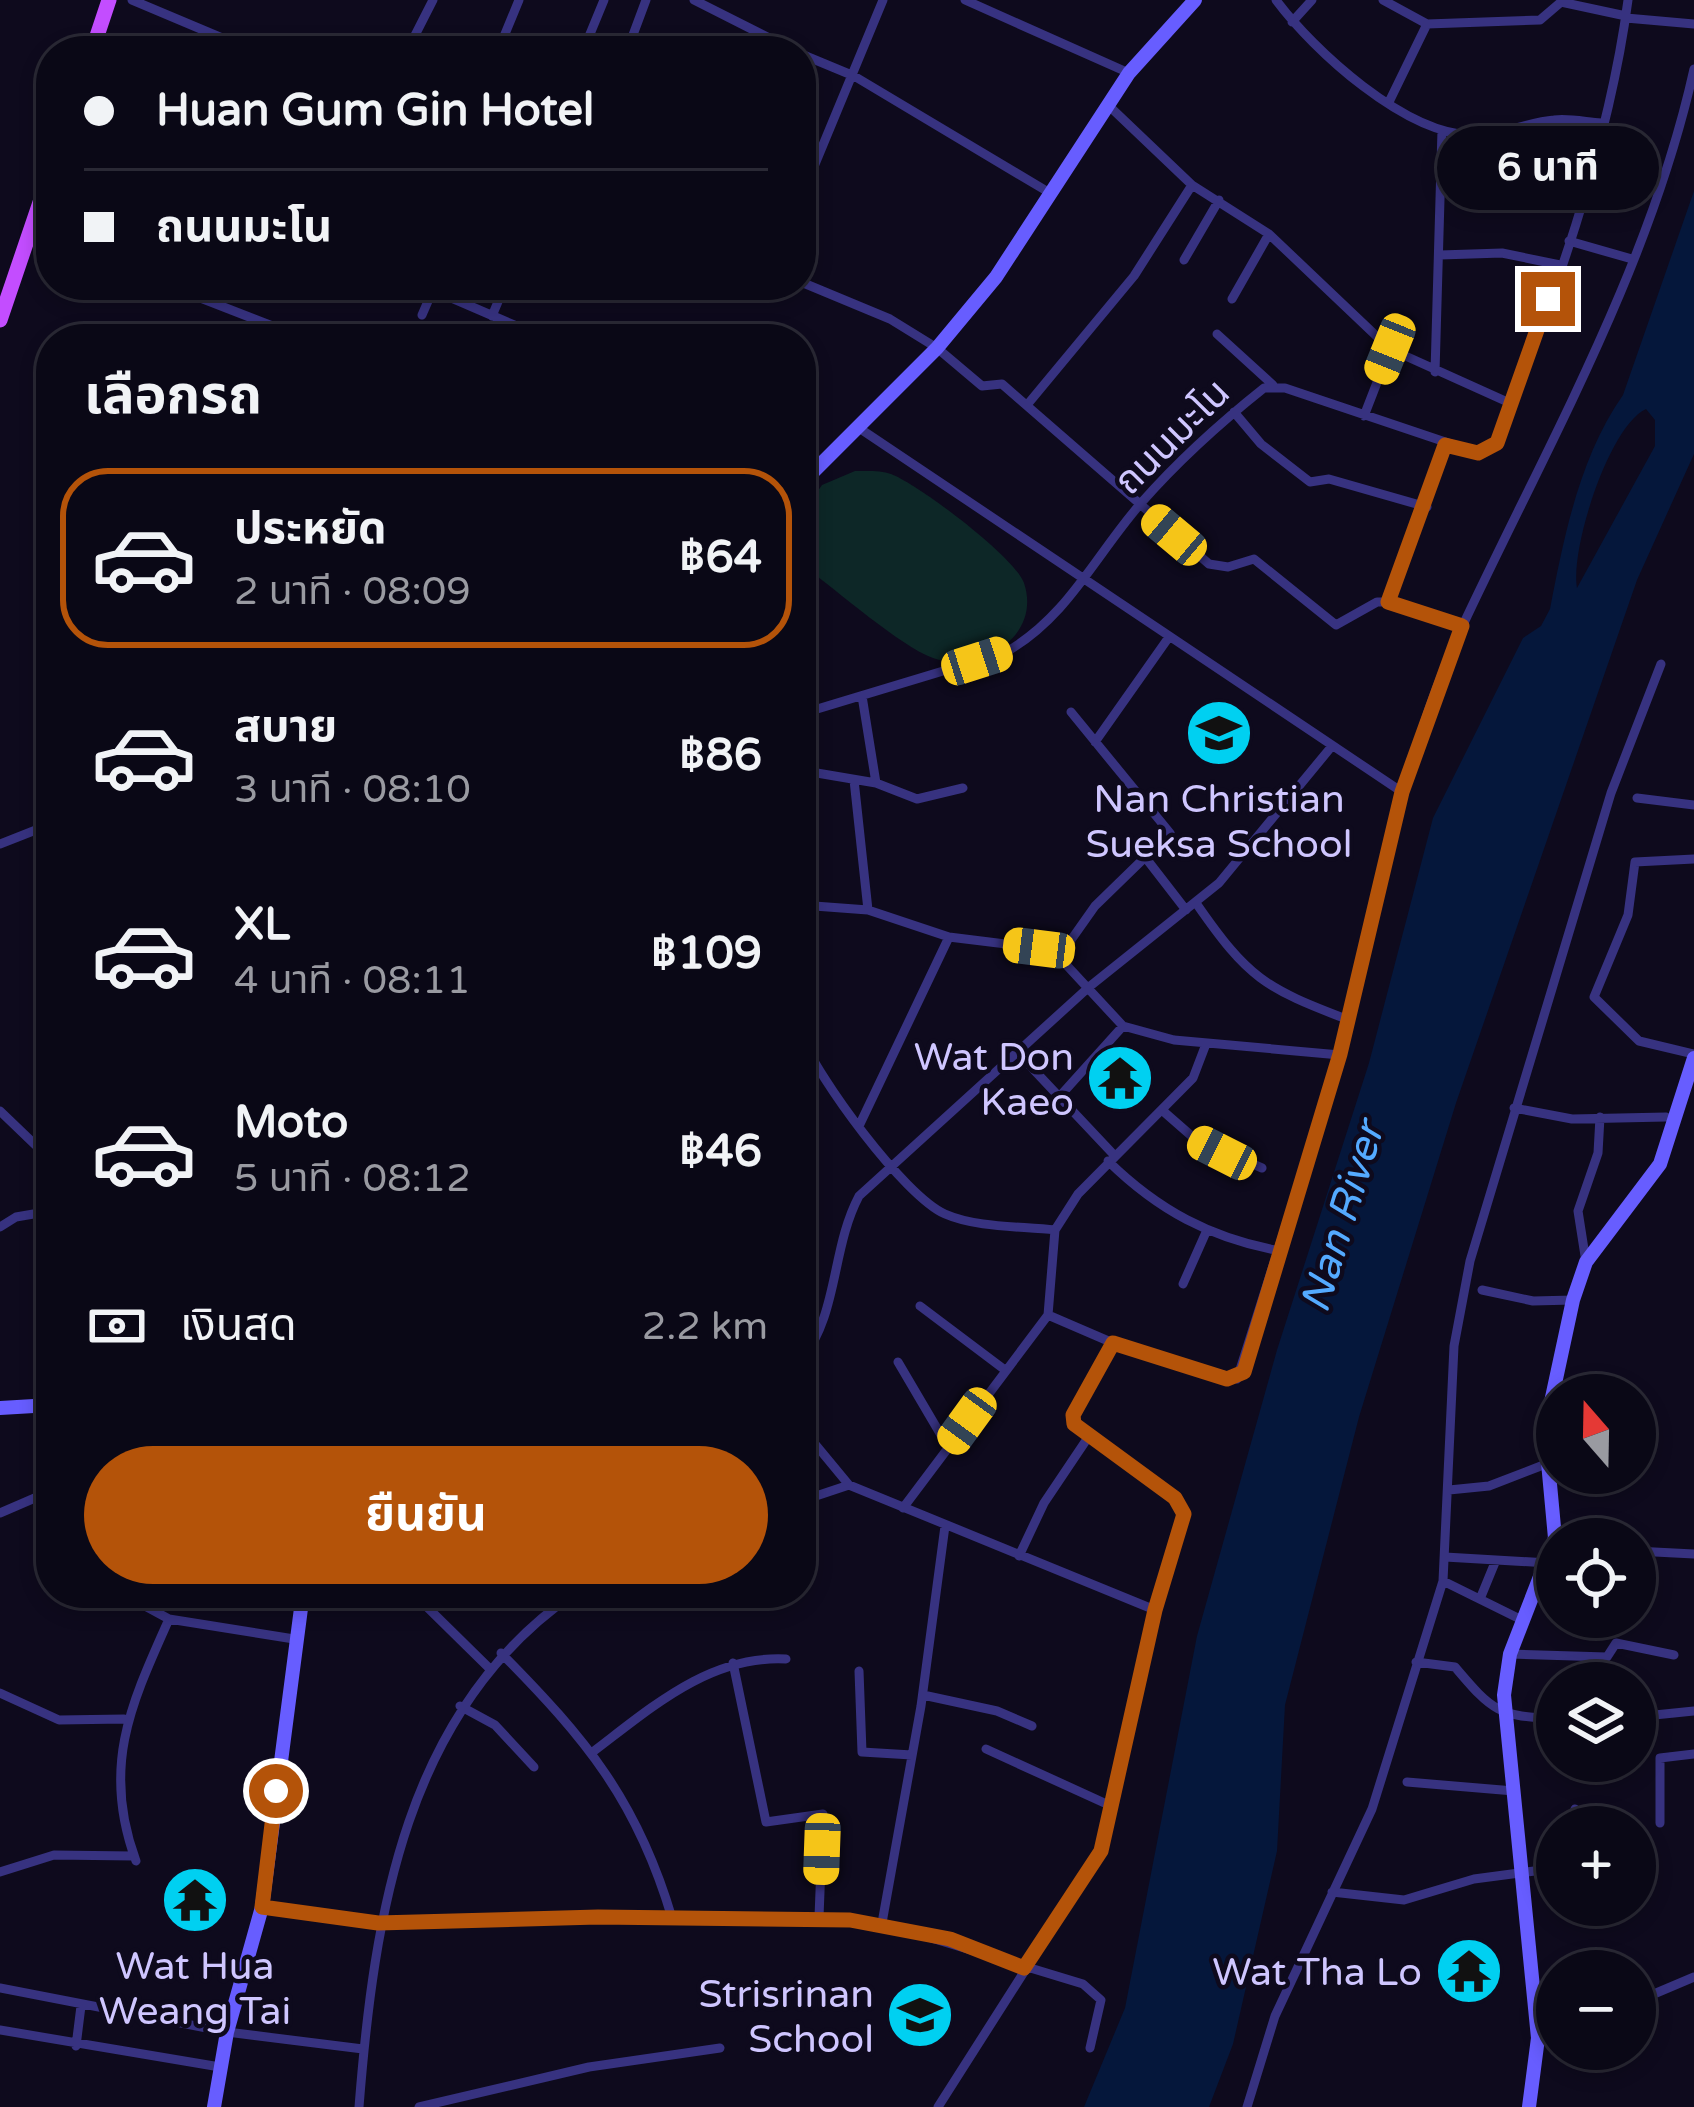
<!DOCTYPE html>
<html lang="th">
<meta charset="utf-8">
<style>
:root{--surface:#0a0816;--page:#13111f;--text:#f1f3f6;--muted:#999aa1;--line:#2a2935;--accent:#b45309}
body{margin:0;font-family:"Varela Round","Noto Sans Thai",sans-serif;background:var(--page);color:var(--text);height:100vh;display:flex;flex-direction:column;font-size:45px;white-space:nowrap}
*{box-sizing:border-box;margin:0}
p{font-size:39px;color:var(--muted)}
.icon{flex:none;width:66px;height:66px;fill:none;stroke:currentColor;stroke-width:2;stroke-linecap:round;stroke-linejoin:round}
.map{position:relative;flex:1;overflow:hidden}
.drawer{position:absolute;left:36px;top:324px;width:780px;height:1284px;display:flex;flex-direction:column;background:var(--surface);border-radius:48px;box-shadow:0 6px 18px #0003,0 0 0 3px var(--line)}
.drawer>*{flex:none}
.hud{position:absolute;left:36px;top:36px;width:780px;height:264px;border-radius:48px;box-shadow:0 6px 18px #0003,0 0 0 3px var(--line);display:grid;align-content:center;height:264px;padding:0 48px;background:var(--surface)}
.needle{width:78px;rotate:340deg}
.controls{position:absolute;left:1536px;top:1374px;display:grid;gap:24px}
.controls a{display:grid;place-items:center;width:120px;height:120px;border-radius:50%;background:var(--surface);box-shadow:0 6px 18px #0003,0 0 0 3px var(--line);font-size:60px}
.end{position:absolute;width:54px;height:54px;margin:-27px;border:15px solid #b45309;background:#fff;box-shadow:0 0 0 6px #fff}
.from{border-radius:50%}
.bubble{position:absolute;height:84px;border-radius:42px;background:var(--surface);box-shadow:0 6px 18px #0003,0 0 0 3px var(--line);font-size:39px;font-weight:700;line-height:84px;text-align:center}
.car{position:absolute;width:36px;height:72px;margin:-36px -18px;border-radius:15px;box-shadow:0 0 9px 3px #0007;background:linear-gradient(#f5c518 24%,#345 0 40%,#f5c518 0 76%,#345 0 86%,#f5c518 0)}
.hud b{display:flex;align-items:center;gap:42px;height:114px;font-size:45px}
.hud b+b{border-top:3px solid var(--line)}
.hud i{width:30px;height:30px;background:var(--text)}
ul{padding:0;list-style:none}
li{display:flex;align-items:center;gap:36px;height:180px;margin:0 24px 18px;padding:0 24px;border:6px solid transparent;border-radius:48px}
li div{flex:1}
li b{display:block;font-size:45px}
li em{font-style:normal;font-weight:700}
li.selected{border-color:var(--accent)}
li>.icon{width:108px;height:108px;stroke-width:1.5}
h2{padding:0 48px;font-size:54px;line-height:144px}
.pay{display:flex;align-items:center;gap:30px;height:132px;padding:0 48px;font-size:45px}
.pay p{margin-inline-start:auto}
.button{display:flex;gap:24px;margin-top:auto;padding:24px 48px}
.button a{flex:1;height:138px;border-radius:72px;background:var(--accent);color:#fff;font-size:48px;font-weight:700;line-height:138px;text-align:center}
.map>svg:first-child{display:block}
</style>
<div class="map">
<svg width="1694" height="2107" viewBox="0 0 1694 2107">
<rect width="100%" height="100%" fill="#0e0a1d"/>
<!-- green -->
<path fill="#0d2727" d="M855,471C865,471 881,470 891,474C918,484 1015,557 1024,583C1042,637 980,674 933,658C900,646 838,591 806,568L801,515L822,485Z"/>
<!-- water -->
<path fill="#05173b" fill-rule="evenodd" d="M1694,191V454L1637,580L1456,1103L1359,1417L1285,1705L1277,1851L1233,2044L1209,2107H1084L1125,2008L1197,1636L1277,1350L1369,1063L1433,818L1523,638L1541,626L1550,609C1564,536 1580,456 1623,395ZM1646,409L1655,420V446L1577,588C1570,549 1609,426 1646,409Z"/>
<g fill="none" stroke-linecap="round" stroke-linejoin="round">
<!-- street -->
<path stroke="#373280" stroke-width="9" d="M132,0L253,51
M694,0L795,51
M965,0L1129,73
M1276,0C1314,51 1405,134 1472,135C1502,136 1527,122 1554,120C1569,118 1586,122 1601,123
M1383,0L1427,24L1540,20L1561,2L1626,16
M1626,18L1694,24
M1292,22L1312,0
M407,51L433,0
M498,51L519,0
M583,51L604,0
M627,51L646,0
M801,54L854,76L1050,193
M1389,102L1427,24
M1107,104L1192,185L1269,234L1390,349L1512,404
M801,198L883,0
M29,235L51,241
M1569,241L1632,259
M1440,255L1502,253L1560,265
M1184,260L1219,200
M801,282L890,319L937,348L982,386L1002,384L1209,564L1228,567L1254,559L1336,625L1377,602H1388L1462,626
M167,285L275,327L290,339
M569,285H572
M433,290L514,325
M1232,299L1269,234
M422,315L435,285
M492,316L505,285
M1217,334L1273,385
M1435,372L1442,130
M1027,405L1134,276L1192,185
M1234,412L1261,444L1310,482L1329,479L1427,507
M1364,416L1390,349
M859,428L1402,792
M1388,602L1445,445
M862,696L876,783
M804,713L1006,652C1068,617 1096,554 1142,502C1179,460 1220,423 1264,388H1285L1478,453L1497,443C1552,302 1608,151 1628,0
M1095,742L1169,637
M811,772L876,783L917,799L963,788
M854,780L868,910
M1637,798L1694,805
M0,844L51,824
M1145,857L1186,910
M1694,859L1635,862L1628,915L1594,997L1639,1041L1694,1054
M1196,903C1248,978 1264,988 1349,1020
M801,905L868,910L949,937L1039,948L1059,957L1123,1026L1174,1040L1340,1055C1378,911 1399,761 1463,625C1548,444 1650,267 1694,69
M1059,957L1095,906L1170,833L1071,712
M801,1035C817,1077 904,1196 945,1214C977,1228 1021,1226 1055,1230
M1019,1054L1114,1155
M1060,1096L1123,1026
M1514,1108L1572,1119L1666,1117
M0,1111L51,1160
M1163,1111L1195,1139L1262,1168
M859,1126L949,937
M1108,1161C1158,1210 1210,1238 1280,1251
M0,1227L16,1217L51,1211
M1586,1262L1578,1211L1598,1153L1600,1117
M1183,1284L1207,1230
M1482,1290L1533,1301L1573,1300
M920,1306L1005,1370
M1048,1315L1113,1343L1237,1379L1340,1055
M801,1361C839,1313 831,1249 859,1196L1089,987L1219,883L1332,746
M898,1362L948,1447
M43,1406L51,1383
M801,1427L849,1485L1155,1610
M1449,1490L1489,1486L1546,1464
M801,1501L849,1485
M903,1508L1048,1315L1055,1230L1078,1194L1193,1078L1206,1044
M0,1513L51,1491
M1635,1551L1694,1554
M1019,1556L1044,1503L1089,1436
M1445,1557L1548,1563
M1443,1581L1524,1621
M121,1593L169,1619C131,1704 101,1767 136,1861
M394,1593L425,1605L488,1667
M1480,1599L1496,1560
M169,1619L294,1639
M501,1653C586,1739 637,1800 672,1918
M1510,1654L1607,1657L1616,1643L1674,1655
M1416,1662L1455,1667C1493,1712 1498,1716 1557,1719
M733,1663L766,1822L823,1814L819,1917
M859,1671L862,1752L912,1755
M0,1693L59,1720L124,1719
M923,1695L997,1711L1032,1726
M460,1706L495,1725L534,1767
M1635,1717L1694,1711
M986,1749L1111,1806
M594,1751C652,1707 710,1655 786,1659
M1407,1782L1514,1791
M1575,1809L1578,1827
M1660,1823V1758L1694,1754
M0,1872L54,1855L133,1856
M1332,1892L1404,1900L1474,1879L1557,1868
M262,1907L378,1923L598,1917L882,1923L1083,1984L1101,2000L1090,2048
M882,1923L921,1706L945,1526
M0,1988L227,2032L363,2049
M1635,2002L1694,1977
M1534,2003L1557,2005
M0,2030L220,2067
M76,2046L81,2006
M359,2107C374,1916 405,1709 575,1593
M419,2107L589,2067L720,2048
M938,2107L1101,1851L1155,1610L1183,1514L1175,1498L1074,1424L1073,1415L1113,1343
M1247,2107L1275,2016L1372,1809L1443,1581L1454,1346L1470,1261L1611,793L1661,664"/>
<!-- secondary -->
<path stroke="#675dff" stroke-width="14" d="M801,484L937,348L996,277L1129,73L1195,0
M0,1408L51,1405
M214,2107L227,2032L262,1907L303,1593
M1529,2107L1538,2038L1504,1695L1510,1654L1555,1538L1545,1430L1573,1300L1586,1262L1660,1164L1694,1058"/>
<!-- primary -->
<path stroke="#c34dff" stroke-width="15" d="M92,51L109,0
M0,320L51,170"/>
</g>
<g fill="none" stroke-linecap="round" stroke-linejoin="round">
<!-- route -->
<path stroke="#b45309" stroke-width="15" d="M276,1791L262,1907L378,1923L598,1917L850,1920L950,1939L1024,1968L1101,1851L1155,1610L1184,1514L1175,1498L1074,1424L1073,1415L1113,1343L1227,1379L1244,1372L1340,1054L1402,792L1462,626L1388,602L1445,445L1478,453L1497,443L1548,299"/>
</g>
<!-- icons -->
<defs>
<g id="school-disc" transform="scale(3.45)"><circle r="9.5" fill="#00d0f1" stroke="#0e0a1d"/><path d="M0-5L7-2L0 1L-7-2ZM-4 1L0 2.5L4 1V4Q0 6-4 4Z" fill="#111"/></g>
<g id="temple-disc" transform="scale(3.45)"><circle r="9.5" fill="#00d0f1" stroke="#0e0a1d"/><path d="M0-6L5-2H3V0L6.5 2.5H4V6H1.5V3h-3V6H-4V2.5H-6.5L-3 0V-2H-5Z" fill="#111"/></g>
</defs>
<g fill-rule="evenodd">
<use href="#school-disc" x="1219" y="733"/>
<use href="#temple-disc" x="1120" y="1078"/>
<use href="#temple-disc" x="195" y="1900"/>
<use href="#temple-disc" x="1469" y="1971"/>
<use href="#school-disc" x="920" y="2015"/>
</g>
<g text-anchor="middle" stroke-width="9" stroke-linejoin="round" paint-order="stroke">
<!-- street labels -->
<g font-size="39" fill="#cfc6ff" stroke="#0e0a1d">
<text transform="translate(1171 436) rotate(-45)" y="14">ถนนมะโน</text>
</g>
<!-- poi labels -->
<g font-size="39" fill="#cfc6ff" stroke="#0e0a1d" text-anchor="end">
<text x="1219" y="812" text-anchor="middle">Nan Christian<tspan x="1219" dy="45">Sueksa School</tspan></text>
<text x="1074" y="1070">Wat Don<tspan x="1074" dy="45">Kaeo</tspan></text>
<text x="195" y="1979" text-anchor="middle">Wat Hua<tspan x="195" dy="45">Weang Tai</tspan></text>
<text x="1422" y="1985">Wat Tha Lo</text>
<text x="874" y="2007">Strisrinan<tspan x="874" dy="45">School</tspan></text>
</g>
<!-- water labels -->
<g font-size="42" font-style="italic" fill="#54aaff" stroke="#0e0a1d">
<text transform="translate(1341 1217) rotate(-73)" y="15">Nan River</text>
</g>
</g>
</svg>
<div class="controls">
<a><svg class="needle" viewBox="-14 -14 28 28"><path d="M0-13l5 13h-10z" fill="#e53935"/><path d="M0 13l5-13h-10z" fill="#999aa1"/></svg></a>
<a><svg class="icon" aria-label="locate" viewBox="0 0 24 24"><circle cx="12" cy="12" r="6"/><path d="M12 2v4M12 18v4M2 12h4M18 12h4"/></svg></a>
<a><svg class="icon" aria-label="layers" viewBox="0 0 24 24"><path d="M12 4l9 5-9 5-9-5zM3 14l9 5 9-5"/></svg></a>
<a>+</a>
<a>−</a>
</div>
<i class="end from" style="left:276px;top:1791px"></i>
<i class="end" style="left:1548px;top:299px"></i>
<div class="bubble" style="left:1437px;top:126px;width:222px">6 นาที</div>
<i class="car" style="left:1390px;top:349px;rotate:202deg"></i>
<i class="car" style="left:1174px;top:535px;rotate:310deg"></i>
<i class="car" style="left:977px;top:661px;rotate:72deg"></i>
<i class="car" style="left:1039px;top:948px;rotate:277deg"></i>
<i class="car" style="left:1222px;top:1153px;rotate:297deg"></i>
<i class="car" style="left:967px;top:1421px;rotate:216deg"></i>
<i class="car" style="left:822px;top:1849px;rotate:182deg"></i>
<div class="hud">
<b><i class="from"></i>Huan Gum Gin Hotel</b>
<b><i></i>ถนนมะโน</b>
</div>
<section class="drawer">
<h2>เลือกรถ</h2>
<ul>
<li class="selected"><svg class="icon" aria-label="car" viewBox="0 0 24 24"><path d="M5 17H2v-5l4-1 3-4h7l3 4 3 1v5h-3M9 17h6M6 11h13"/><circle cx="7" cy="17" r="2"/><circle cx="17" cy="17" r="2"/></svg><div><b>ประหยัด</b><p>2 นาที · 08:09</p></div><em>฿64</em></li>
<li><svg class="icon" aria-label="car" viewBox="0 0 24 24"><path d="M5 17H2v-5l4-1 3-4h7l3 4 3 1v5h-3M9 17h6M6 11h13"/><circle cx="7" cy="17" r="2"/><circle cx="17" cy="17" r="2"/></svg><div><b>สบาย</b><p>3 นาที · 08:10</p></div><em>฿86</em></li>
<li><svg class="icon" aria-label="car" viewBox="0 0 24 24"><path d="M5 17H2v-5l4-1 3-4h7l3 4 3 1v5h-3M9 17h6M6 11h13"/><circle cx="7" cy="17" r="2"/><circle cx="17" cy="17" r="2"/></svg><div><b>XL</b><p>4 นาที · 08:11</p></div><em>฿109</em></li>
<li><svg class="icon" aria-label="car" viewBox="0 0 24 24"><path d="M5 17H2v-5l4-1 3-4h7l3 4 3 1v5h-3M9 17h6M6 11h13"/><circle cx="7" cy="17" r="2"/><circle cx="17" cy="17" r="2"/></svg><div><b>Moto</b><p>5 นาที · 08:12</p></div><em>฿46</em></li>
</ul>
<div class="pay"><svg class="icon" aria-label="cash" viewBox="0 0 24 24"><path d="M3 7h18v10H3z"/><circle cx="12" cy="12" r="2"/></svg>เงินสด<p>2.2 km</p></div>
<div class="button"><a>ยืนยัน</a></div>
</section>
</div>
